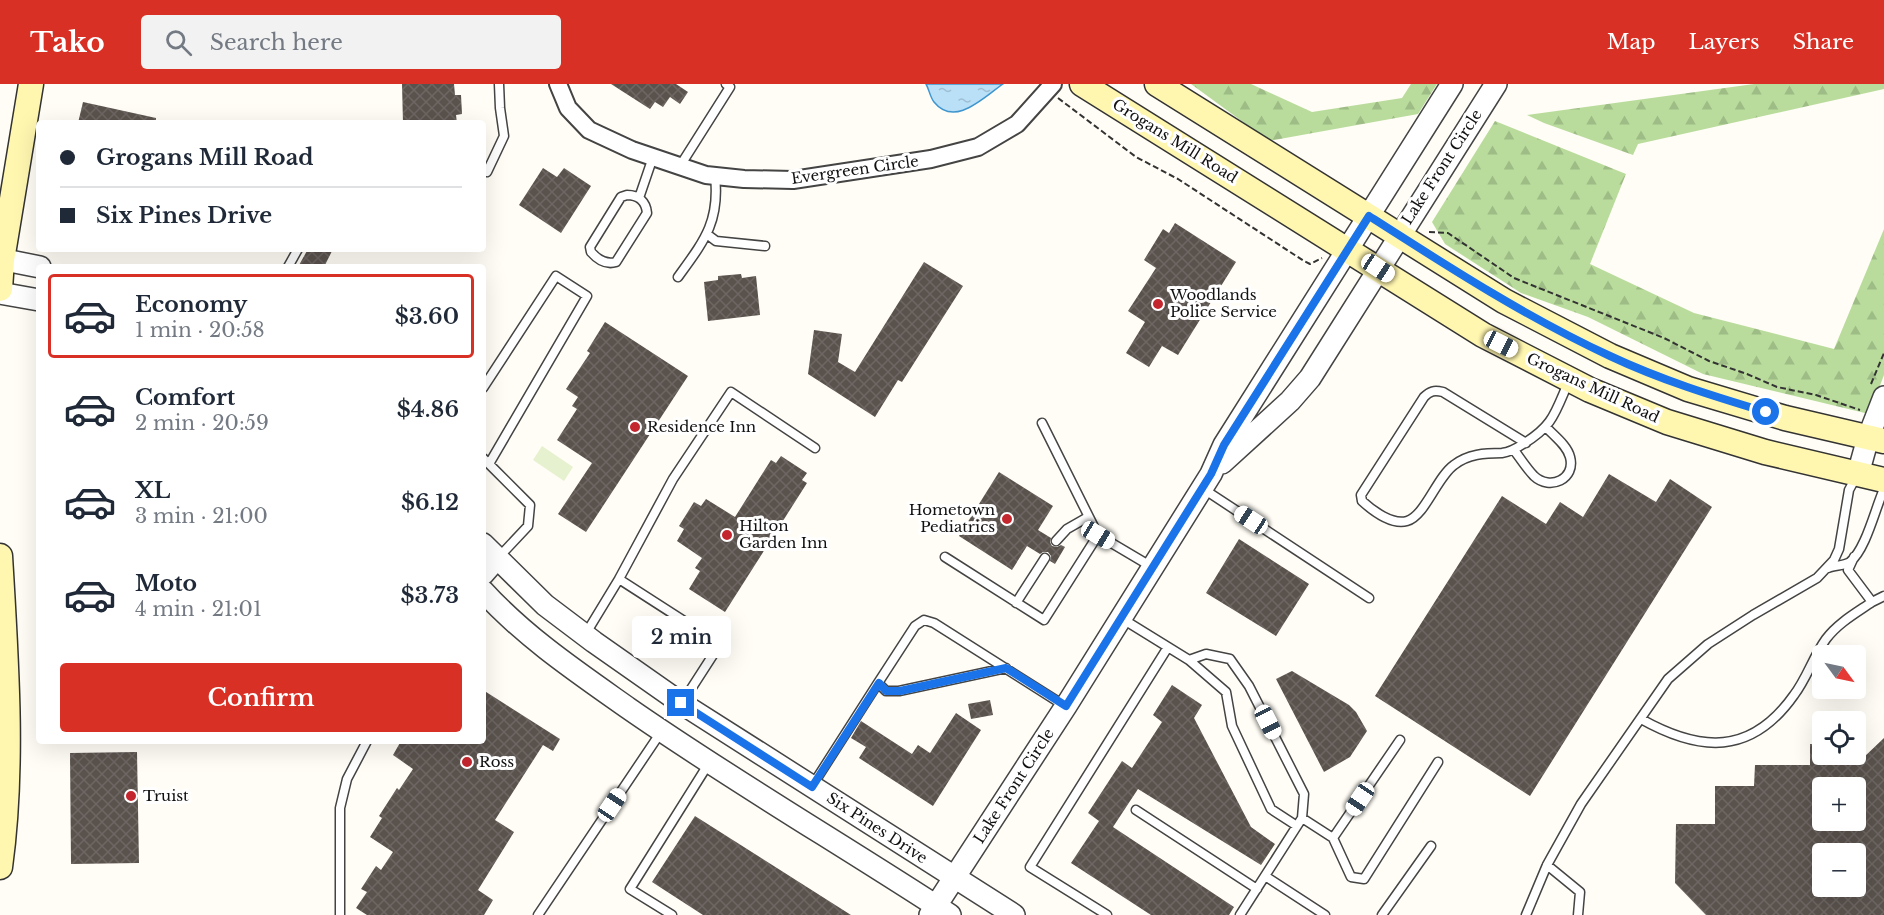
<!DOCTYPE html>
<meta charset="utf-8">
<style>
:root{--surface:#fff;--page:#f2f2f3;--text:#1f2937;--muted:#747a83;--line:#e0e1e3;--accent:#d93025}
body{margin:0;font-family:"Libre Baskerville",serif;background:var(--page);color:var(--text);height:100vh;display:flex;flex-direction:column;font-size:22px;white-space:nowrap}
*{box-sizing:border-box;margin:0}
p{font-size:20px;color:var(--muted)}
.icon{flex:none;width:33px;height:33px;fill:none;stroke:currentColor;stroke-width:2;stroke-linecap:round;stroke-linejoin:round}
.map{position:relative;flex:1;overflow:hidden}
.side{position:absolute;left:36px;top:180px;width:450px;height:480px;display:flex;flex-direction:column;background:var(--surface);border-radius:6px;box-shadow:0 6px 24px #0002}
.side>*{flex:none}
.guide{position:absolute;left:36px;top:36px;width:450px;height:132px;border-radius:6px;box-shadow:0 6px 24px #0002;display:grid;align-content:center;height:132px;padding:0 24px;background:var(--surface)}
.needle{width:39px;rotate:123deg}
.controls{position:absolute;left:1812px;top:561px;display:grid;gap:12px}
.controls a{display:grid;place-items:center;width:54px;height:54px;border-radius:6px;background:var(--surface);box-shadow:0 6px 24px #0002;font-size:30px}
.end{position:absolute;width:27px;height:27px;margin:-14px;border:8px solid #1a73e8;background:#fff;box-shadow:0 0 0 3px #fff}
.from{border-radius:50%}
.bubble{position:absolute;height:42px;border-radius:6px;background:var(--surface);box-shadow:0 6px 24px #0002;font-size:20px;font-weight:600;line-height:42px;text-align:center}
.car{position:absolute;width:18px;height:36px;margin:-18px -9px;border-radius:8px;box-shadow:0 0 4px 2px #0007;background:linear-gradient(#fff 24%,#345 0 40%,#fff 0 76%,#345 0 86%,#fff 0)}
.guide b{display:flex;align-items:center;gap:21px;height:57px;font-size:22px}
.guide b+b{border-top:2px solid var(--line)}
.guide i{width:15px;height:15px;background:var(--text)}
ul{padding:10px 0 0;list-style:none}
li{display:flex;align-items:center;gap:18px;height:84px;margin:0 12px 9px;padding:0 12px;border:3px solid transparent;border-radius:6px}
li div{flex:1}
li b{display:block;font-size:22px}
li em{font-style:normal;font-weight:600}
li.on{border-color:var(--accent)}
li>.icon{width:54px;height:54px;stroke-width:1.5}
.button{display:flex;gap:12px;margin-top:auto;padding:12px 24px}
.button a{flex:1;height:69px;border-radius:6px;background:var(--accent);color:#fff;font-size:24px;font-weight:600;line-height:69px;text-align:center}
header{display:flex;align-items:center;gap:36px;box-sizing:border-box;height:84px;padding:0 30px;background:var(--accent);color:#fff}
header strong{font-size:28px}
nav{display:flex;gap:33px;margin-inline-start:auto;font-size:21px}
.search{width:420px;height:54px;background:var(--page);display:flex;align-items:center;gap:15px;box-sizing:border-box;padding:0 21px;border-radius:6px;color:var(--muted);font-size:22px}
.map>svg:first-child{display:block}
</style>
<header>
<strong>Tako</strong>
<div class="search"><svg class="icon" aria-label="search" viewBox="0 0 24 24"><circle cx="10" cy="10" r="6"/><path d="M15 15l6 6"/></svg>Search here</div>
<nav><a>Map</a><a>Layers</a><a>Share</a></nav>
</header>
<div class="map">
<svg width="1884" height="831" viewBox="0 0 1884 831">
<defs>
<pattern id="forest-firs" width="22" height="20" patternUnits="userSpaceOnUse" patternTransform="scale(1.5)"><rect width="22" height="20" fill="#b9dc9c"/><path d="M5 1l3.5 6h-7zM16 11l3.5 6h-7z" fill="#9ebc85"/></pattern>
<pattern id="water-ripples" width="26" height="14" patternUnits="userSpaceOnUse" patternTransform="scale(1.5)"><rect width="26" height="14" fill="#b9e0f7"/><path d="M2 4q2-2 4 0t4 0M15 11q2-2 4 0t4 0" fill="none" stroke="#9ebfd3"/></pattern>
<pattern id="building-cross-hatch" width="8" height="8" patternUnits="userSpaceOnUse" patternTransform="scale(1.5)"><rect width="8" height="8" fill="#5a524d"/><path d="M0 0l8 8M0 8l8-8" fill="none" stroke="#6d6662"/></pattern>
</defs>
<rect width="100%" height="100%" fill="#fffdf5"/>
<!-- forest -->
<path fill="url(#forest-firs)" d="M1191,0H1251L1312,28L1402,14L1411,0H1437L1418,30L1269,57Z
M1754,0H1884V5L1638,60L1633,71L1544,39L1527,31Z
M1495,37L1626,90L1590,180L1694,229L1834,265L1884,145V291L1869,330L1703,290L1588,233L1521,209L1445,160L1432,138Z"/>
<!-- pitch -->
<path fill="#e6f2cf" d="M542,362L573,383L564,397L533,376Z"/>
<!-- water -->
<path fill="url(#water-ripples)" stroke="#3f96cf" stroke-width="1.5" d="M926,0H1003C984,13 955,44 934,18C930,13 929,5 926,0Z"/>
<!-- building -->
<path fill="url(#building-cross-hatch)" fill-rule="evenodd" d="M402,0H454L455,11H461L462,30L456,31L457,39H403Z
M611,0H676L688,8L680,20L670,13L663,23L655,18L650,25Z
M83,18L156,34V39H78Z
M543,84L557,93L564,84L591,102L561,149L519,121Z
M1175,139L1236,178L1178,271L1162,262L1149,283L1126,269L1145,238L1128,227L1156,184L1144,176L1163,145L1169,149Z
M308,165H333L324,183H298Z
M924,178L963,202L902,298L898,296L875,333L808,290L814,246L842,250L838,278L855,288Z
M741,190L742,194L756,192L760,231L708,237L704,198L718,196V192Z
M605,238L688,292L586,448L558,430L592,379L557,356L577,325L572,322L578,313L566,305L590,269L587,267Z
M781,372L807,389L802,396L807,399L725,528L689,505L700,487L695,484L702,474L677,457L684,445L679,442L694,418L701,422L706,415L735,433L771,376L776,379Z
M999,388L1053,422L1038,446L1051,454L1050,458L1052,462L1057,463L1061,461L1065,463L1055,480L1050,477L1051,472L1048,468H1043L1040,470L1027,462L1012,486L959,452Z
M1609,390L1656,418L1670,395L1712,423L1530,712L1375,612L1502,412L1546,440L1560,418L1583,433Z
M1239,455L1309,500L1276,552L1206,509Z
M1292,587L1349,621L1356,628L1367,647L1350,673L1324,688L1276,595Z
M1172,601L1202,621L1194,634L1251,743L1275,760L1261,781L1138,705L1113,743L1234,823L1229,831H1151L1071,779L1099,737L1088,729L1122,677L1132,684L1162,638L1153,631Z
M483,606L560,655L553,667L543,661L495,736L514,748L478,806L493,816L484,831H367L356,824L367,808L361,805L376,782L381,786L393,768L370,753L382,734L379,732L397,704L399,706L413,685L393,671L401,657H483Z
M990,616L993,631L971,635L968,620Z
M956,629L981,646L933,722L859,674L866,663L851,654L861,637L912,670L918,661L930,669Z
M1884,654V831H1706L1675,799L1676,740H1715V702H1754L1755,681H1810V660H1822V670H1837V674H1863ZM1822,704H1856V736H1822ZM1822,770H1856V802H1822Z
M137,668L139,779L71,780L70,669Z
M695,732L851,831H703L652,798Z"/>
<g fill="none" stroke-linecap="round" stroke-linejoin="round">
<!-- service casing -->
<g stroke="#444" stroke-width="11">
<path id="service" d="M680,82L730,3L726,0
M487,88L504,52L500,24L499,0
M627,111C639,111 646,118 647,129L616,178C606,181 598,176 591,168L590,163L621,113Z
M639,114L653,73
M708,151L716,157L765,162
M288,183L298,165
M678,193C704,157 720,138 715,92
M483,304L556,192L587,212L489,380
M1042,339L1098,451L1152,483
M1526,359L1443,308C1434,306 1430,307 1424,313L1361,411L1362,417C1373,427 1392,441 1407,437C1425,432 1437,393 1454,381C1468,370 1485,369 1502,369C1510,368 1517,364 1523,360C1553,342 1555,329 1568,299
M1514,366C1520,374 1527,385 1534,392C1550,407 1576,395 1570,373C1567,361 1554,352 1546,343
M483,374L530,421L528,442L498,474
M1202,404L1369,514
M1056,457L1067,445L1088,433
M945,473L1044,536L1098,451
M1828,484C1835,481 1844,482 1850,478C1866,465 1875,425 1884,405
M619,495L720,560L682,619
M1872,518L1884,512
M1016,519L1045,474
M1121,534L1189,576L1206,570L1230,575L1249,602L1304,710L1302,734L1240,831
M585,551L619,495L673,395L731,308L815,364
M1189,576L1226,608L1232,642L1271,725L1297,742
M1006,584L899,607H886L878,599L915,542L924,536L934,539L1065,622
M1641,635C1700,668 1751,672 1794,611C1807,594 1813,573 1826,555C1838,539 1856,529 1872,518L1848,486L1854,473
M812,702L878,599
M1136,726L1257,805
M1302,734L1333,754L1351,793L1364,795L1438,678
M1333,754L1400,656
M1547,781L1580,808L1578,831
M1265,792L1325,831
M340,831V724L347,695L367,657
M538,831L661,648
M672,831L630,805L709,679
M1107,831L1030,783L1168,563
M1382,831L1431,762
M1526,831L1547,781L1581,720L1668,595L1708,560L1753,531L1817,494L1834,476L1839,465L1849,406L1856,393"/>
</g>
<!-- minor casing -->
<g stroke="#444" stroke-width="20">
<path id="minor" d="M558,0L568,24L589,46L632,66L706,91L744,95L793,96L931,75L978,63L1017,40L1053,0"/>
</g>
<!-- tertiary casing -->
<g stroke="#444" stroke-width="24">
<path id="tertiary" d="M0,175L40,183
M0,209L39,216
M1222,379L1290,317L1310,294L1496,0
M1858,390L1868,354L1884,313
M483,460L545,521L594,558L681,619L1014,831
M483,490L497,474
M483,507C525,553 577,588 628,624C733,697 843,761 950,831
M930,831L1066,622L1211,390L1224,361L1452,0"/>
</g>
<!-- secondary casing -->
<g stroke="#333" stroke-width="27">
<path id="secondary" d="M1082,0L1483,251L1590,306L1667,338L1765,368L1884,396
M1157,0L1504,217L1610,272L1688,305L1785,334L1884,357
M0,205L2,176L31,0
M0,472C6,573 14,682 0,783"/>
</g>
<!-- path -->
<path stroke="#333" stroke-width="2" stroke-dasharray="6 3" stroke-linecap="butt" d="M1058,14L1136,73L1178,95L1304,177L1310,180L1322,174
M1429,148L1448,149L1514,194L1664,254L1709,277L1747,290L1777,303L1816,311L1860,326
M1871,300L1884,269"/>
<!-- service -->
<use href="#service" stroke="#fff" stroke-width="8"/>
<!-- minor -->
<use href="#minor" stroke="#fff" stroke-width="16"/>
<!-- tertiary -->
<use href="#tertiary" stroke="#fff" stroke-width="21"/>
<!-- secondary -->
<use href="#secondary" stroke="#fff6b0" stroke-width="24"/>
</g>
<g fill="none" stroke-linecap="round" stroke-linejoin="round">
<!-- route -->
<path stroke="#1a73e8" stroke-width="8" d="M681,619L812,703L879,599L886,607H900L1006,584L1066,622L1211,390L1224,361L1369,132C1447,182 1526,233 1610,272C1661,296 1713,312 1766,328"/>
</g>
<!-- markers -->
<g fill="#c4262e" stroke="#fff" stroke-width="2">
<circle cx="1158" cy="220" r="6"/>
<circle cx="635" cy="343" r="6"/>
<circle cx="1007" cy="435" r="6"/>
<circle cx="727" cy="451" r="6"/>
<circle cx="467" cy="678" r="6"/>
<circle cx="131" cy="712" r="6"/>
</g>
<g text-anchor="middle" stroke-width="6" stroke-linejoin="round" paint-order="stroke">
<!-- street labels -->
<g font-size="15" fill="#111" stroke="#fff">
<text transform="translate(1175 57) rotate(32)" y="5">Grogans Mill Road</text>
<text transform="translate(1442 83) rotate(-57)" y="5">Lake Front Circle</text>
<text transform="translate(855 86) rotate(-8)" y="5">Evergreen Circle</text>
<text transform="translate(1593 304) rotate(25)" y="5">Grogans Mill Road</text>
<text transform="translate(1014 702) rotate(-57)" y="5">Lake Front Circle</text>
<text transform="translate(877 744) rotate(33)" y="5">Six Pines Drive</text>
</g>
<!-- poi labels -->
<g font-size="15" fill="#111" stroke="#fff" text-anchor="start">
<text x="1170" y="216">Woodlands<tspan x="1170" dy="17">Police Service</tspan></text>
<text x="647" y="348">Residence Inn</text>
<text x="995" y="431" text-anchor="end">Hometown<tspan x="995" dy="17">Pediatrics</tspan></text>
<text x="739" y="447">Hilton<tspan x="739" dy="17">Garden Inn</tspan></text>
<text x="479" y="683">Ross</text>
<text x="143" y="717">Truist</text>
</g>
</g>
</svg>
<div class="controls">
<a><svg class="needle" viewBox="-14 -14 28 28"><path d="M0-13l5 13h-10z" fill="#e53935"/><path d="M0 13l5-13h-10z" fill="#747a83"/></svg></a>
<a><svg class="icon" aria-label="locate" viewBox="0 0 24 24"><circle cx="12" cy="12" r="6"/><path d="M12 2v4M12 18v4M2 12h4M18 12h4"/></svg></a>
<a>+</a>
<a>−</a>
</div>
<i class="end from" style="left:1766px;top:328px"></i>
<i class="end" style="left:681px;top:619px"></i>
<div class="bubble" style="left:632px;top:532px;width:99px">2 min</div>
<i class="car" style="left:1378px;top:184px;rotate:123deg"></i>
<i class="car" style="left:1501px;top:260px;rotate:117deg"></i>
<i class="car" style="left:1251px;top:436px;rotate:303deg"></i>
<i class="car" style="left:1098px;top:451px;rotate:121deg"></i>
<i class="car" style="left:1268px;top:638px;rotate:153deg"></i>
<i class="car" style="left:1360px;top:715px;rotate:214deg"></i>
<i class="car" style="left:612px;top:721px;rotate:34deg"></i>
<div class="guide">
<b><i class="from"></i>Grogans Mill Road</b>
<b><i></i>Six Pines Drive</b>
</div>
<section class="side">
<ul>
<li class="on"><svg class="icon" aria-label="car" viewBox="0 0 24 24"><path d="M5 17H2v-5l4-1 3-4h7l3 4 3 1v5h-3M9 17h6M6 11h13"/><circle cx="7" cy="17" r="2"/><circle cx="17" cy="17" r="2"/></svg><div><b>Economy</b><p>1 min · 20:58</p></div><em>$3.60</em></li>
<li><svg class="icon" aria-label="car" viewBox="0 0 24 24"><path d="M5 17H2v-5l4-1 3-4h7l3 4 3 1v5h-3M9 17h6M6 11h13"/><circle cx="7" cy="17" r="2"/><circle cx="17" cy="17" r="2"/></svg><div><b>Comfort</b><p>2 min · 20:59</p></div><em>$4.86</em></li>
<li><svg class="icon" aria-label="car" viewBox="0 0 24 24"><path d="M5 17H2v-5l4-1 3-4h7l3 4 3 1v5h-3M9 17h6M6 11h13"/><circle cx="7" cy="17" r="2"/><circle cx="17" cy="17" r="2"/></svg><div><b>XL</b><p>3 min · 21:00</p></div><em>$6.12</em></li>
<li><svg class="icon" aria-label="car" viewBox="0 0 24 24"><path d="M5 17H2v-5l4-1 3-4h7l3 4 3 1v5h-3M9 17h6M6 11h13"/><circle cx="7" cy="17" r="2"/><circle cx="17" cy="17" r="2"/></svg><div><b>Moto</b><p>4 min · 21:01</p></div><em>$3.73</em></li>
</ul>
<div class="button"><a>Confirm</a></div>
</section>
</div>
